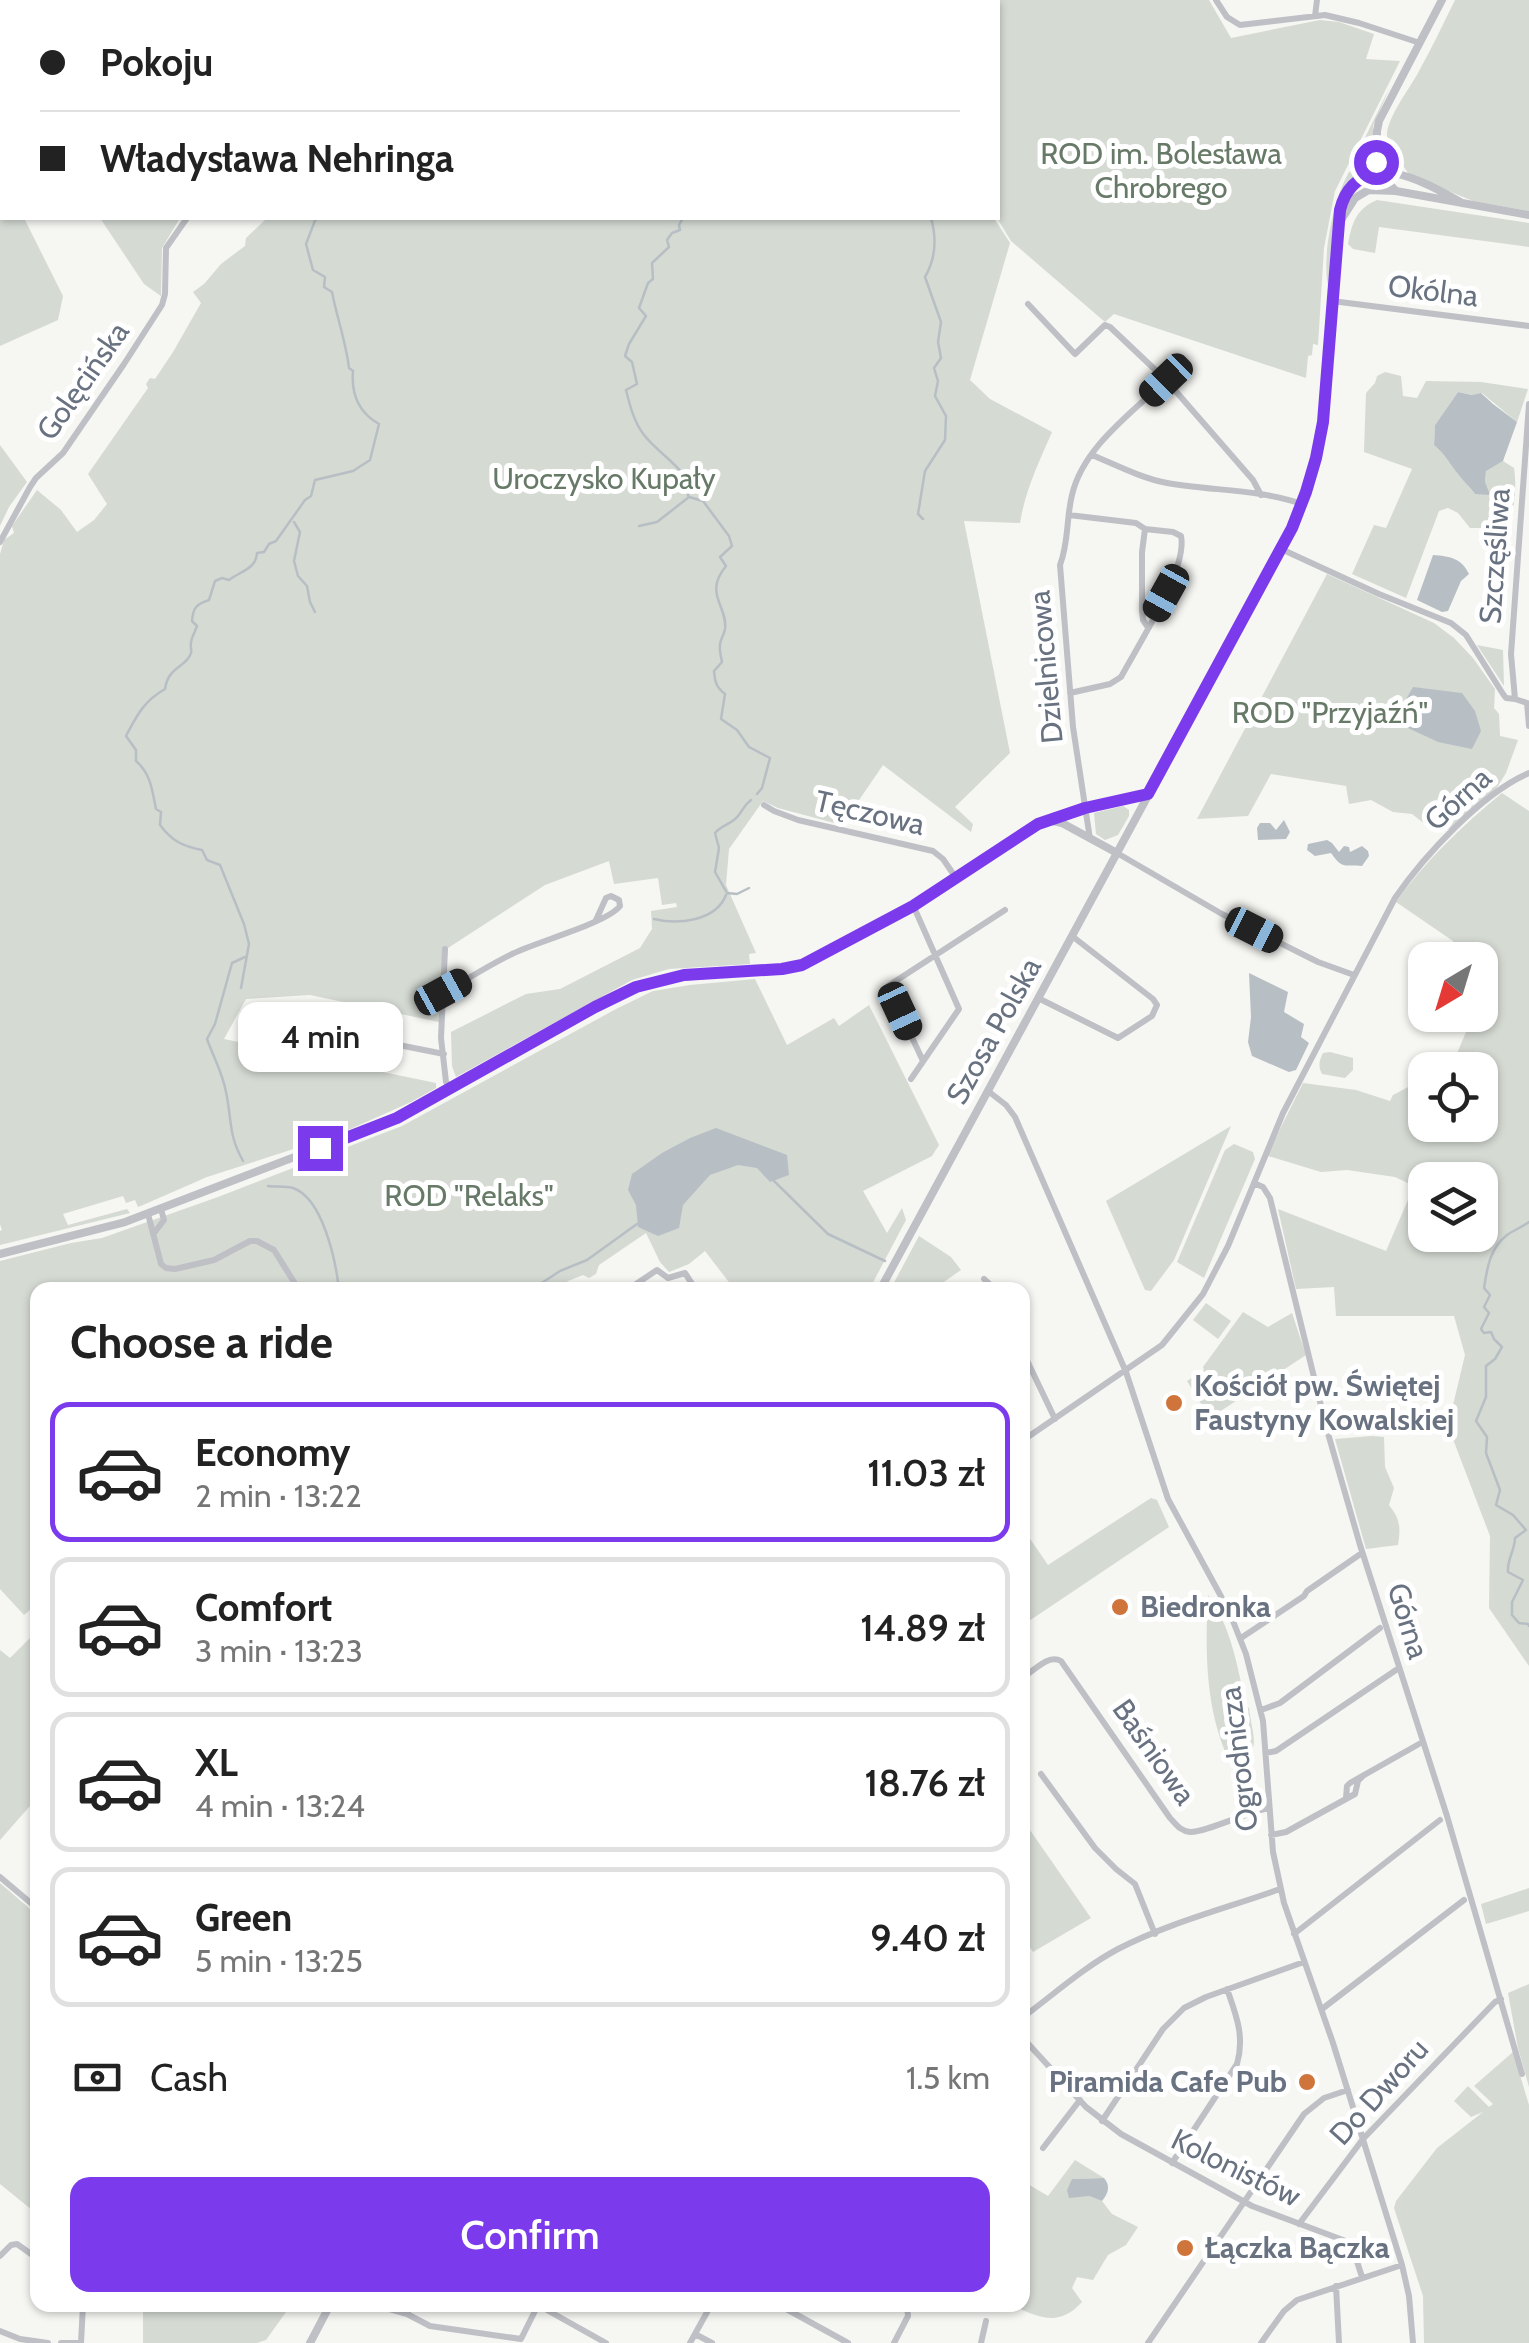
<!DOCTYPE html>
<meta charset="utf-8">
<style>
:root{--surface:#fff;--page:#f2f2f2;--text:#222;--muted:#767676;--line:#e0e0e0;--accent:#7c3aed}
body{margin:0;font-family:Cabin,sans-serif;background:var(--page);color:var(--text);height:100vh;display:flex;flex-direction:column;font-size:38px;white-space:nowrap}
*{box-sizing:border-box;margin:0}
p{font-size:32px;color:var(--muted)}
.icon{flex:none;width:55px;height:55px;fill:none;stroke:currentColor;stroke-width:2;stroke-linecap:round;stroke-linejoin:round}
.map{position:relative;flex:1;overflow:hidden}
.drawer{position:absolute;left:30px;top:1282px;width:1000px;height:1030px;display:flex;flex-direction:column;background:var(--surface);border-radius:20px;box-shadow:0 2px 8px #0004}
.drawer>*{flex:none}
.hud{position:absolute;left:0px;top:0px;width:1000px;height:220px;box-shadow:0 2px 8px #0004;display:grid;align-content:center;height:220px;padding:0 40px;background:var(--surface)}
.needle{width:65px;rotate:218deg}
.buttons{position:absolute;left:1408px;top:942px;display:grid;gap:20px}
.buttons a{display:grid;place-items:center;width:90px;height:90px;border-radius:20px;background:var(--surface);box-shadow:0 2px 8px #0004;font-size:50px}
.end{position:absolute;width:45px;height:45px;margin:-22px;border:12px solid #7c3aed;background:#fff;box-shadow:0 0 0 5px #fff}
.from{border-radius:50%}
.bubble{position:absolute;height:70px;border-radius:20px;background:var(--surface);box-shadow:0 2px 8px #0004;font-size:32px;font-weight:600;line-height:70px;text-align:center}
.car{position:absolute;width:30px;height:60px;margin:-30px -15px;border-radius:12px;box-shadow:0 0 8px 2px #0007;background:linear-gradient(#222 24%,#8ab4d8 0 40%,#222 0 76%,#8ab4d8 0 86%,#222 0)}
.hud b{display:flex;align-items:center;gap:35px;height:95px;font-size:38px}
.hud b+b{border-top:2px solid var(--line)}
.hud i{width:25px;height:25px;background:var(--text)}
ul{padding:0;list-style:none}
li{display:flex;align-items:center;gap:30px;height:140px;margin:0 20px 15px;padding:0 20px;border:5px solid var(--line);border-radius:20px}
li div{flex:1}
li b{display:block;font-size:38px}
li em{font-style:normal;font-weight:600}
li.on{border-color:var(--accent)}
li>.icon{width:90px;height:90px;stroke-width:1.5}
h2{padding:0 40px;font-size:45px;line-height:120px}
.pay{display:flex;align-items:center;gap:25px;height:110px;padding:0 40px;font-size:38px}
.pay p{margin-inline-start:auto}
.action{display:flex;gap:20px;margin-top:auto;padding:20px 40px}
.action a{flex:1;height:115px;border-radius:20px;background:var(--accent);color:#fff;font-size:40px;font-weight:600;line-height:115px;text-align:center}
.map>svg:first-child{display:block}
</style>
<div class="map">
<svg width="1529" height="2343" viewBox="0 0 1529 2343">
<rect width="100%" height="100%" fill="#f6f6f3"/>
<!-- green -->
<path fill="#d5dad3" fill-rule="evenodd" d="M92,0H292L293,2H94Z
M393,0H1209L1231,38L1320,20L1339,22L1374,34L1366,59L1400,61L1335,191L1324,248L1318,345L1313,344L1312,355L1308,356L1306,378L1114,314L1105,322L1011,241L997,218L998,2H394Z
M1455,0H1529V211L1473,201L1409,175C1401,158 1388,159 1387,135C1387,117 1411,87 1419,71C1432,48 1443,24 1455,0Z
M0,36H2V218H24L63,296L58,320L0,346Z
M1391,85L1373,126V161L1351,166Z
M1372,164C1367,171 1359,175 1354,181C1331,212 1331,249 1328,286C1322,256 1333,200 1349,172Z
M1377,200L1529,223V247L1379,227L1375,253L1353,249L1348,244C1352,223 1356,209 1377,200Z
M100,218H180L162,248L161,296L144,284Z
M267,218H994L1010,243L970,380L990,399L1052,432C1039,462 1025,491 1020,523L964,521L1010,753L955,807L973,824L971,832L883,765L842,825L778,808L763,801L729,849L726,885L756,953L749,954L750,964L669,969L632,980L456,1077L452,1066L451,1032L526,994L560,989L640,948L652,929L651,911L677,907L676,903L662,905L658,878L614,884L609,861L545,885L448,948L439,1022L310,995L246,999L224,1039L436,1083V1088L411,1102L337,1135L207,1177L143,1205L138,1207L135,1200L126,1203L123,1196L63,1214L68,1225L127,1209L130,1213L0,1245V1231L2,1230L0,1224V554L4,540L14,533L12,526L37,490L61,510L77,532L94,520L107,504L88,474L148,388L146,384L150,378L155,379L173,352L201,303L193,292L204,284L221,264L245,246L246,238Z
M1385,372L1401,376L1403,396L1417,398L1426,381L1481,382L1528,389L1517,422L1482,393L1473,395L1458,392L1435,425L1434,445C1447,457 1447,460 1457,473C1462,480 1469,486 1475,494L1485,482L1486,470L1503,461L1514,468C1517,488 1515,516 1503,532L1490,528H1470L1458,513L1448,508L1439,511L1406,598L1352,574L1374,525L1386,528L1412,469L1364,452L1366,393L1375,383L1377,376Z
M0,445L27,482L9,507L0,526Z
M1327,574L1434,623L1454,638L1473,658L1495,689L1494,708L1499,714L1500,736L1518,740L1506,773L1496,789L1450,829L1425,824L1412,814L1393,812L1371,800L1349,804L1346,786L1271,774L1248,816L1197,819Z
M1477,645L1503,650L1504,686Z
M1502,793L1529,811V1666L1489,1608L1490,1536L1448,1426L1465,1355L1454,1316H1336L1334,1287L1296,1289L1278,1209L1386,1251L1414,1186L1395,1177L1347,1170L1321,1172L1268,1156L1271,1147L1303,1083L1356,1090L1390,1101L1393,1095L1414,1084L1425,1089V1125H1480V1070H1450L1466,1032L1438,1019L1440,1015H1480V960H1449L1454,951L1453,941L1396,902C1426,860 1462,826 1502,793ZM1425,1180H1480V1235H1425Z
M1123,806L1129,810V816L1118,835L1105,840L1096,834L1094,813Z
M755,979L787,1045L834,1018L839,1026L869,1005L939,1145L932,1156L863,1191L887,1233L902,1208L906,1220L869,1290H735L705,1251L689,1264L669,1272L660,1262L646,1233L599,1265L596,1274L589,1278L583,1275L568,1281L560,1290H38V1603L24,1615L0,1589V1261L71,1243L102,1238L218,1197L402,1126L616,1009L653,991L690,985Z
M1330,1052L1353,1058V1070L1345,1078L1322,1074C1318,1066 1319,1061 1323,1053Z
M1231,1126L1174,1260L1151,1291L1145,1290L1106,1201Z
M1234,1144L1253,1152L1255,1159L1204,1278L1177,1262L1225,1150Z
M919,1236L951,1257L961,1270L941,1284L937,1290H890Z
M1206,1303L1231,1321L1218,1339L1193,1320Z
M1243,1312L1268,1327L1292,1313L1306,1355L1210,1418L1187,1381L1204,1370L1203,1367Z
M1372,1436L1384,1437L1385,1467L1394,1488L1389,1505C1400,1519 1401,1527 1398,1545L1366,1549L1335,1439Z
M1151,1498L1157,1500L1169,1527L1023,1625V1531L1024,1530L1048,1565Z
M1208,1595C1231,1626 1238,1668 1246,1706L1249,1708C1253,1742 1263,1748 1233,1769C1205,1714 1205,1655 1208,1595Z
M37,1631V1798L0,1840V1650L10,1658Z
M1023,1820L1091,1918L1033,1952L1023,1937Z
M0,1883L37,1915V2214L0,2184Z
M1529,1888V1911L1486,1924L1481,1904Z
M1529,1984V2087L1518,2048L1508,1993Z
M1513,2052L1529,2105V2343H1424L1423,2296L1394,2208L1396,2201L1437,2148L1483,2112L1471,2117L1454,2101L1468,2086L1489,2107L1493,2104L1474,2086Z
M1075,2160L1104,2178L1072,2179L1089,2196L1102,2201L1112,2214L1138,2227L1126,2245L1108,2255L1093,2280L1077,2277L1072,2288L1082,2302C1058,2328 1039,2317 1011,2305H1022L1023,2181L1048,2196Z
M143,2305H291L266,2340L257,2343H143Z"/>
<!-- water -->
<path fill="#b7bfc5" d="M1458,392L1472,395L1481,393L1493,404L1517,422L1503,461L1486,471L1485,482L1490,495L1475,494C1469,486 1462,480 1457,473C1447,460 1447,457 1434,445L1435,425Z
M1433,555C1449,556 1462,558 1469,574L1461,581L1448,611L1442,612L1417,600Z
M1413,687L1462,693L1475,711L1481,731L1472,749L1438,742L1408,728L1405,701Z
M1284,820L1290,832L1286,839L1258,840L1257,828L1260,823H1270L1276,830Z
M1327,840L1332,843L1339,852L1344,846L1349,847L1350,852L1362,846L1368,851L1369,856L1362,866C1344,864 1343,870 1331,853L1315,856L1307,850L1308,844Z
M1249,973L1288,992L1284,1012L1304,1024L1301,1037L1309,1043L1296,1070L1289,1072L1252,1056L1248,1042L1251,1017Z
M716,1128L787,1155L789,1175L770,1182L757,1168L738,1165L710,1175L683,1205L679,1228L658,1236L638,1227L636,1205L628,1190L632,1174L662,1153L690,1138Z
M1104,2178C1111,2186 1108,2194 1102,2201L1089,2196L1069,2198L1067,2190L1072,2179Z"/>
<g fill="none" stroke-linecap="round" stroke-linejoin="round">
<!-- stream -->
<path stroke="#b7bfc5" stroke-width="2.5" d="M683,218L679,225L680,230L672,233L667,240L669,247L652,263L653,279L648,283L639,308L646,316L629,344L625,356L632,362L637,384L626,390C630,406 634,422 644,435C656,450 672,460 684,475L681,479L689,497L703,501L729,536L732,546L720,557L726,566C703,594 728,606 725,629C724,635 720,640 720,645C719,651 721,656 722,662L714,671C715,682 716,687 725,694L721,719L737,730L749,747L770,758L762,788L757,794
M923,519L918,514L925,471L945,440L946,416L935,396L938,381L934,368L941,358L938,342L941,322L925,277C936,258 937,239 931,218
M294,522L300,532L294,561L298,576L307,586L310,602L315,612
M639,526L657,522L689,497
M749,888L737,894L727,893L715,872L719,848L715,833C722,825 732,824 738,816C743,810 744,805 751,800
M654,919C678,925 716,921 726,895
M241,988L249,944L244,924L220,865L207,860L202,850C182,846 172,841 160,825L161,812L156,809C152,790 151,774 136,761V750L126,736C137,715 144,701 165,689C168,666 187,667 191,653C192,650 190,647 191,643C191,638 195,632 197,626L192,621C193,607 197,604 209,600L215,581L222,578L229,580C241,571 256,569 257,553L264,552L269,544L276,541L305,500L311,496L315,480L353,471L370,460L379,424C358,412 351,394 353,371L349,368C346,342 337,318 332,292L324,287L325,277L313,270L306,244L316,218
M243,1161C228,1134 232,1120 226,1092C223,1074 213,1056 207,1039L215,1024L232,963L245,957
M774,1181L828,1234L885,1261
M268,1186C275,1187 286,1186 293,1188C323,1198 336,1262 339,1290
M1529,1222C1522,1227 1514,1230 1507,1235C1490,1248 1487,1268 1484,1288L1490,1295L1484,1307L1489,1313L1481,1329L1484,1333L1491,1332L1494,1339L1502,1347L1495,1359L1486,1366V1397L1476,1421L1487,1437L1486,1453L1500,1490L1496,1505L1513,1515L1526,1530L1515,1538C1515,1550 1507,1559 1508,1572L1523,1580L1512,1602V1615L1519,1623L1528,1624L1529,1626
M531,1290L560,1271L587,1260L637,1224"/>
<!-- minor -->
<path stroke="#bec0c5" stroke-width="6" d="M361,0L362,2
M1216,0L1227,17L1240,25L1325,15L1359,23L1420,43
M1315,16L1317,0
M1332,301L1529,326
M1028,304L1075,354L1105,325L1110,327L1166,380L1253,480L1261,495
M1092,455C1116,465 1141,478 1167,483C1212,491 1259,489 1302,504
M1069,515L1136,523L1145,529L1173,532L1181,536C1188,569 1138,645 1121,677L1110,684L1070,693
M1145,529L1142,552V611L1143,620L1147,626
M0,542L30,487L36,478L63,453L124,364L162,305L165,294L166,248L187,218
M1281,549L1379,594L1451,623L1466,635L1503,694L1506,698L1515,699
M1527,703L1515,699L1511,654L1529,404
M1527,703L1529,726
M764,805L774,811L798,820L933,851L943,859L956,878
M1090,839L1073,727L1060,565C1069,542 1066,519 1072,495C1083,447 1133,412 1166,380
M1117,853L1222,914L1318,962L1354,975
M445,949L441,1038L446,1082L450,1087
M443,993C466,980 489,965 512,954C536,942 607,923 620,906L619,900L611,896L606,898L596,920
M1038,998L1118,1038L1152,1016L1157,1005L1153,999L1072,936
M243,1014L444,1054
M923,1061L888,986L1005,910
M911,1079L959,1009L913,905
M988,1091L1006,1105L1015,1117L1126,1372L1168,1499L1229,1611L1246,1654L1263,1721L1273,1852L1284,1903L1333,2043L1402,2265L1409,2296L1413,2343
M1254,1183L1263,1187L1270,1198L1327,1430L1360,1545L1447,1816L1522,2074
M148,1214L161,1264L166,1268L175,1269L214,1260L250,1241H257L274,1250L299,1290
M154,1233L164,1220L161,1209
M984,1279L996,1290
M627,1290L657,1270L668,1278L685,1273L696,1290
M1022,1350L1055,1419
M1022,1441L1162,1345L1203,1294L1228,1246L1283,1113L1395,898C1424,856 1482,793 1529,773
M1241,1638L1304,1596L1307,1591L1359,1555
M1025,1676C1036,1669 1049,1654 1061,1661L1170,1818C1176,1824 1180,1831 1190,1832C1204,1833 1250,1811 1269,1808
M1261,1710L1280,1703L1380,1628
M1266,1753L1276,1751L1396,1670
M1041,1774L1095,1848L1116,1869L1135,1884L1155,1934
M1346,1798L1347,1786L1350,1783L1419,1744
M1271,1835L1286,1832L1355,1794L1358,1781L1363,1776
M0,1877L38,1909
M1294,1934L1440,1820
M1322,2009L1464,1900
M1022,2018C1053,1995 1084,1967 1118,1949C1168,1923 1227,1908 1280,1889
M1022,2037L1086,2107L1121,2134L1252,2206L1351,2243L1362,2277
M1102,2121L1163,2029L1184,2008L1206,1997L1304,1962
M1043,2148L1080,2100
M1172,2163L1237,2064C1245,2036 1236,2015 1227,1989
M1299,2224L1363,2139L1495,2002L1501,1999
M0,2256L11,2245L17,2244L38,2259
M1336,2286L1339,2343
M411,2305L407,2314L430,2326L521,2339L538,2305L606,2343
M779,2305L848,2343
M386,2308L407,2314
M0,2331L20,2339L48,2343
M695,2334L712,2343
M61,2343H81
M81,2343L83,2305
M690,2343L711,2305
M894,2343L908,2316L907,2305
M981,2343L986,2321
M1148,2343L1304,2114L1324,2098L1348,2090
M1261,2343L1284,2311L1297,2300L1402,2265"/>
<!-- tertiary -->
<path stroke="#bec0c5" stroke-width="8" d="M1378,140L1387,168L1385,174
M1369,190L1396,191L1529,215
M1396,191L1377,171V131L1379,121L1442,0
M1341,220L1355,198L1372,188
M1048,820L1062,823L1117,853
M0,1254L125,1222L386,1122L613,997L644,984L669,978L782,969L802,965L913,905L1038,824L1085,807L1148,794
M880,1290L1227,650L1298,516L1310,480L1323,422L1339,210C1358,144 1422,180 1462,203
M310,2343L330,2305"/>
</g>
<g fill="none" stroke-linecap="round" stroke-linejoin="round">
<!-- route -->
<path stroke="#7c3aed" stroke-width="12" d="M320,1148L397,1118L595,1007L636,987L684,975L782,969L802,965L913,906L1038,824L1085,808L1148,794L1292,528L1306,492L1316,458L1323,422L1340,210C1345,189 1357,178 1377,171L1376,162"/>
</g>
<!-- markers -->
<g fill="#cf743b" stroke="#fff" stroke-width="4">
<circle cx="1174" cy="1403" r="10"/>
<circle cx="1120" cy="1607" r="10"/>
<circle cx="1307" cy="2082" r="10"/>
<circle cx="1185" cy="2248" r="10"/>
</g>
<g text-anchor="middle" stroke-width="10" stroke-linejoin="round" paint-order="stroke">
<!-- park labels -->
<g font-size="30" fill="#677967" stroke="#fff">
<text x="1161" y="164">ROD im. Bolesława<tspan x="1161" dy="34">Chrobrego</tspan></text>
<text x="604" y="489">Uroczysko Kupały</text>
<text x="1330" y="723">ROD "Przyjaźń"</text>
<text x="469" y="1206">ROD "Relaks"</text>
</g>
<!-- street labels -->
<g font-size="30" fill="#697281" stroke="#fff">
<text transform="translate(1433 291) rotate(7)" y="10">Okólna</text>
<text transform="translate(83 381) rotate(-55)" y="10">Golęcińska</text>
<text transform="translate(1495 556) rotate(-86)" y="10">Szczęśliwa</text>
<text transform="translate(1046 667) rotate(-95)" y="10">Dzielnicowa</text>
<text transform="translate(1458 799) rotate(-42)" y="10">Górna</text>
<text transform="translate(870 813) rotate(13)" y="10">Tęczowa</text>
<text transform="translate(994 1031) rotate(-61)" y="10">Szosa Polska</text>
<text transform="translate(1408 1621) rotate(73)" y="10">Górna</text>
<text transform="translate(1154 1752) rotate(55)" y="10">Baśniowa</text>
<text transform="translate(1239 1759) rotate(-97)" y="10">Ogrodnicza</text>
<text transform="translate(1379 2092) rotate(-48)" y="10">Do Dworu</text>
<text transform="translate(1236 2168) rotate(26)" y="10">Kolonistów</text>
</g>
<!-- poi labels -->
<g font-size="30" font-weight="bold" fill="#697281" stroke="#fff" text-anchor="start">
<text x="1194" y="1396">Kościół pw. Świętej<tspan x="1194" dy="34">Faustyny Kowalskiej</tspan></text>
<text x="1140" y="1617">Biedronka</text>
<text x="1287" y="2092" text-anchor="end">Piramida Cafe Pub</text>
<text x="1205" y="2258">Łączka Bączka</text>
</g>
</g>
</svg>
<div class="buttons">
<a><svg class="needle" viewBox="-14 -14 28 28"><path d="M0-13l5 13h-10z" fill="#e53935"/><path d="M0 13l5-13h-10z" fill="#767676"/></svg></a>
<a><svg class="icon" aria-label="locate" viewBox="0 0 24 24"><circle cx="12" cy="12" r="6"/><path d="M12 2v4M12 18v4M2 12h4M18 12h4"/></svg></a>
<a><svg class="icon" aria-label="layers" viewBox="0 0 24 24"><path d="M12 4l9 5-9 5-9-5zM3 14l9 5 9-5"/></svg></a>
</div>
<i class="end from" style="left:1376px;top:162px"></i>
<i class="end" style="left:320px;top:1148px"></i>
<div class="bubble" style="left:238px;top:1002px;width:165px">4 min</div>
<i class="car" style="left:1166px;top:380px;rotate:226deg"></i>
<i class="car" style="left:1166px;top:593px;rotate:209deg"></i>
<i class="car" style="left:1254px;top:930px;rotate:117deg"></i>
<i class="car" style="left:443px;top:992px;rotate:61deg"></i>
<i class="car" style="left:900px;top:1011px;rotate:155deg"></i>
<div class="hud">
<b><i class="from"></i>Pokoju</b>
<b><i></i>Władysława Nehringa</b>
</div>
<section class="drawer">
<h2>Choose a ride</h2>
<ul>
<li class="on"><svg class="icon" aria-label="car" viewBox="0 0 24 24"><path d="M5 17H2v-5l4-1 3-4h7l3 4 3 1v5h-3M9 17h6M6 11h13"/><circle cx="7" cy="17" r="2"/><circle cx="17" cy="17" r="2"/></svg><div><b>Economy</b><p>2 min · 13:22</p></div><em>11.03 zł</em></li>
<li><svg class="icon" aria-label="car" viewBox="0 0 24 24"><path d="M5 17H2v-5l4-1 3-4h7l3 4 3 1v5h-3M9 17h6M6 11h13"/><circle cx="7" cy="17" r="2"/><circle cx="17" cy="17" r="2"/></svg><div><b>Comfort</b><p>3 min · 13:23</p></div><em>14.89 zł</em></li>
<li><svg class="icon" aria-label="car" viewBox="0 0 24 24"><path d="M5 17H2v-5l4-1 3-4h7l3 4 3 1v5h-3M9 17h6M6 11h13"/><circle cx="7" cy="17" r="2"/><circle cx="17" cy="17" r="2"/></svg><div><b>XL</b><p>4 min · 13:24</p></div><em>18.76 zł</em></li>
<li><svg class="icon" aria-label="car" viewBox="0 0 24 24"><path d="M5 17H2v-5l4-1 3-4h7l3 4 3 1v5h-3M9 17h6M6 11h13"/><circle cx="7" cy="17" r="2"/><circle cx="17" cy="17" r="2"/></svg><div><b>Green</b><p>5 min · 13:25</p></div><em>9.40 zł</em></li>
</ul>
<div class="pay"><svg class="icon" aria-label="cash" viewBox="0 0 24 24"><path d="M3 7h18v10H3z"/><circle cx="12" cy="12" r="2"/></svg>Cash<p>1.5 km</p></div>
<div class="action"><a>Confirm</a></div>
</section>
</div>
